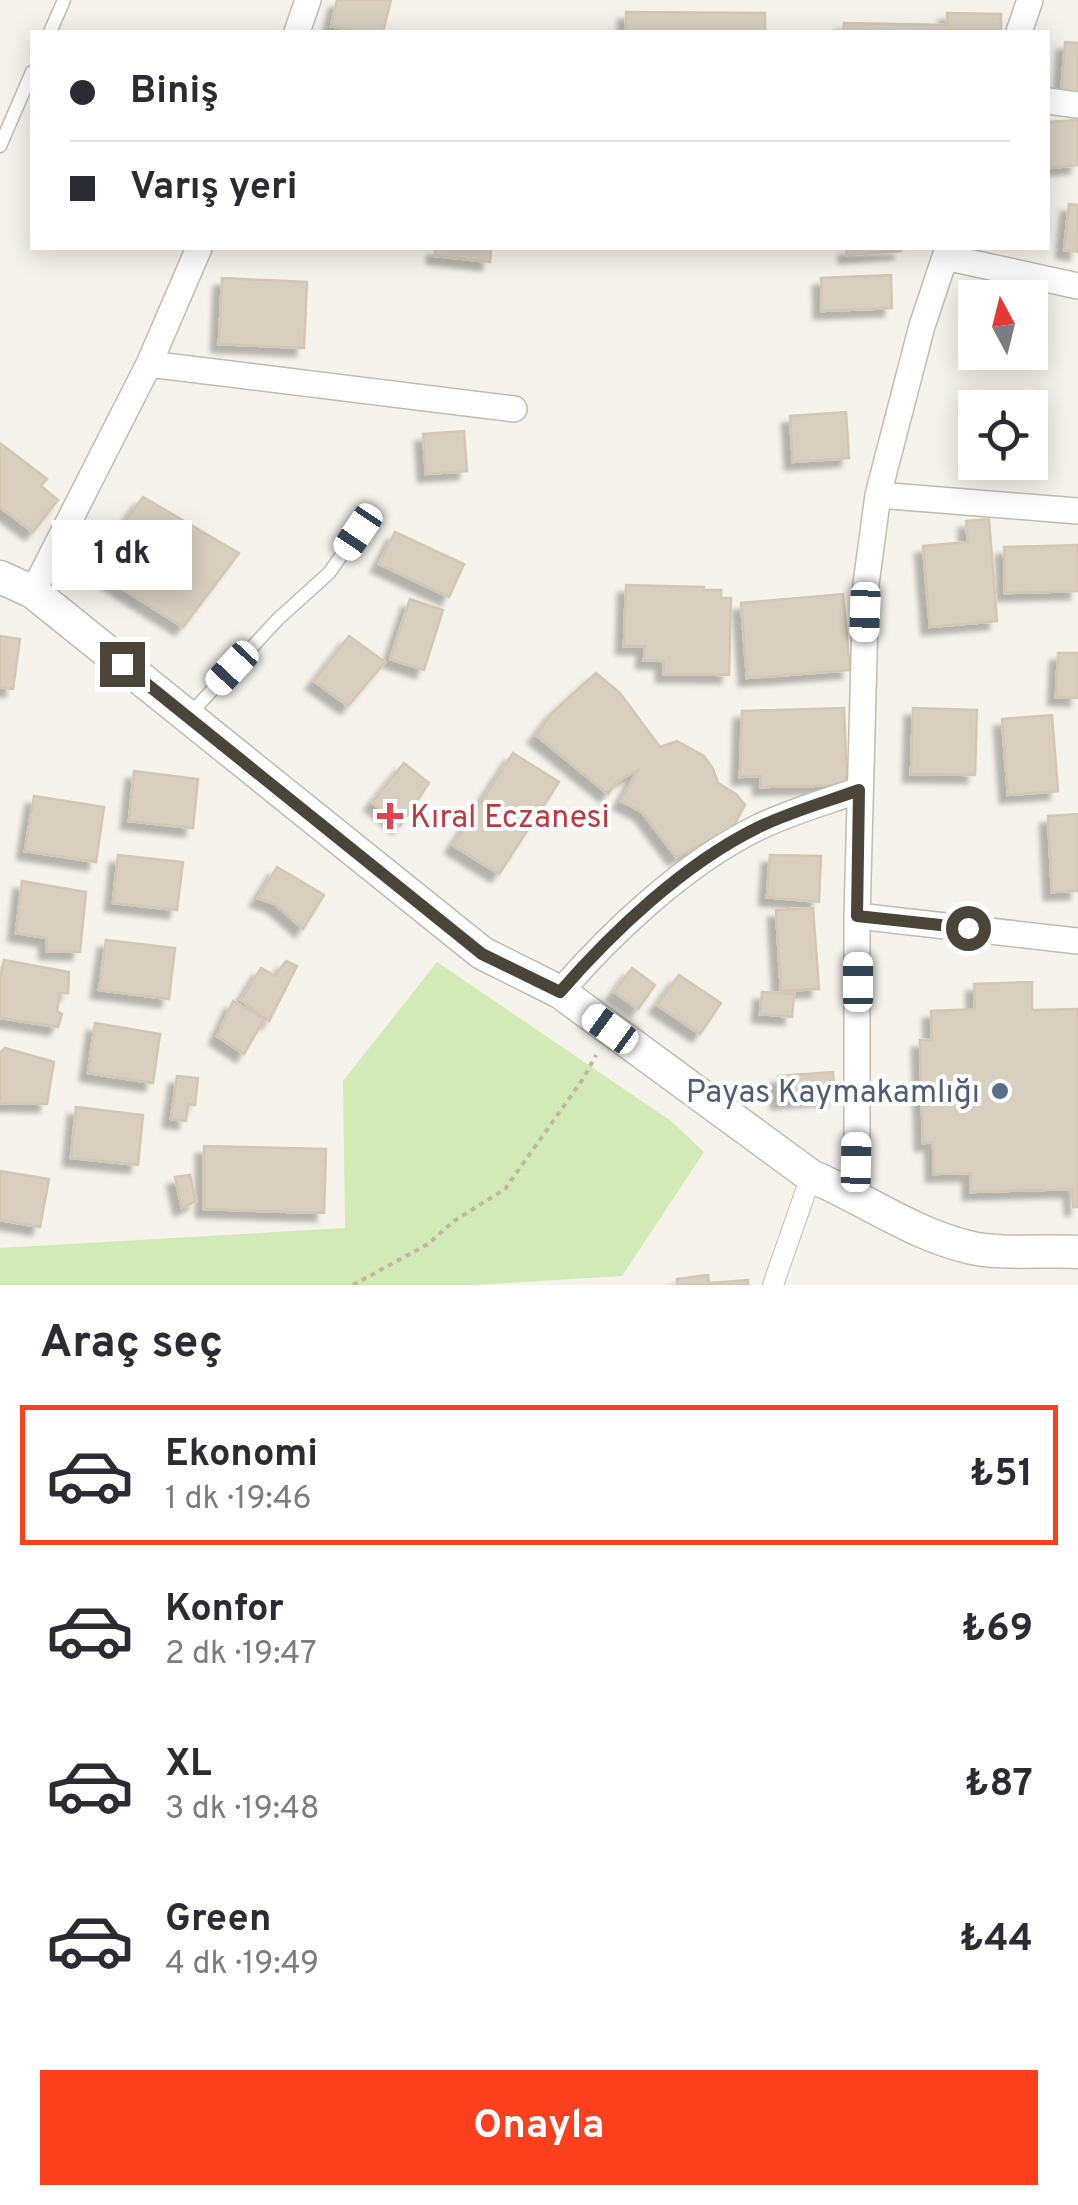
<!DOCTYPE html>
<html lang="tr">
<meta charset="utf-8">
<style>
:root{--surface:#fff;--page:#f7f7f7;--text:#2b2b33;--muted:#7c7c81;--line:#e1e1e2;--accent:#fc3f1d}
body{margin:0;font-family:Overpass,sans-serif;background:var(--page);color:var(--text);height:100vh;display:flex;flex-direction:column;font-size:38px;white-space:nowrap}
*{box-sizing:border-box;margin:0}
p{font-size:32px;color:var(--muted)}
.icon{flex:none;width:55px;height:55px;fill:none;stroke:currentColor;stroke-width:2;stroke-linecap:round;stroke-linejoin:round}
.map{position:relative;height:1285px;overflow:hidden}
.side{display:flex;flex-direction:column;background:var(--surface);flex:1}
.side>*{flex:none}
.top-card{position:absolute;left:30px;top:30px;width:1020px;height:220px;border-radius:0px;box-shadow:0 5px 25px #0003;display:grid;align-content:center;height:220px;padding:0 40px;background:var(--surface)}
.needle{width:65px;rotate:353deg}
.controls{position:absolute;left:958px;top:280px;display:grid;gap:20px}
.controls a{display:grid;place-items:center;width:90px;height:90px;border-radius:0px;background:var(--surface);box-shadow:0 5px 25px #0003;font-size:50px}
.end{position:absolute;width:45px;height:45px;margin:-22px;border:12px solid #4b4439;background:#fff;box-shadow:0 0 0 5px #fff}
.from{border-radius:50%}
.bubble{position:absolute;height:70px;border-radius:0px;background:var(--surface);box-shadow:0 5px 25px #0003;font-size:32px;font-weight:700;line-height:70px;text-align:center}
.car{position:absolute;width:30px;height:60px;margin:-30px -15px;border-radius:12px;box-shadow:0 0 8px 2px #0007;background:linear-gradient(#fff 24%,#345 0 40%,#fff 0 76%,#345 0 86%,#fff 0)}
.top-card b{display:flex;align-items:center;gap:35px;height:95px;font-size:38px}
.top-card b+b{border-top:2px solid var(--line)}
.top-card i{width:25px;height:25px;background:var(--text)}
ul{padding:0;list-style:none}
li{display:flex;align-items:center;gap:30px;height:140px;margin:0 20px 15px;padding:0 20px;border:5px solid transparent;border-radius:0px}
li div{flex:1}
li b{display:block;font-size:38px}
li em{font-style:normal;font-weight:700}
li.active{border-color:var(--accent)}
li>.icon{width:90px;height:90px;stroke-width:1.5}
h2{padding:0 40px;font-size:45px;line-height:120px}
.action{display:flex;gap:20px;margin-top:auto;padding:20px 40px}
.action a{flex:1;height:115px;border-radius:0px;background:var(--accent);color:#fff;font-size:40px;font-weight:700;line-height:115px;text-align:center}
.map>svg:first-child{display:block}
</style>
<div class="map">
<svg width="1078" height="1285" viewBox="0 0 1078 1285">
<defs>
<filter id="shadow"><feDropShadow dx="-8" dy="8" stdDeviation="2.5" flood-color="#0004"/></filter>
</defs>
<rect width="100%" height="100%" fill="#f6f3ec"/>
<!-- green -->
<path fill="#d2eab5" d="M437,962L671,1121L704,1152L622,1276L475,1285H0V1248L345,1228L343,1081Z"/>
<!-- building -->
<path fill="#d8cfc1" stroke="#d3c7b4" stroke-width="2.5" filter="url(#shadow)" d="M337,0H391L383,32H360L331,26Z
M626,12L765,13V32H626Z
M947,13L1001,14V30L843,32L844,23L947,25Z
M1065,42L1078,43V99L1061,97Z
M1078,120V165L1048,168V122Z
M1069,204L1078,205V252L1064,250Z
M435,248H491L490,262L435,256Z
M846,248H901V251L847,255Z
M891,275L892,308L822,311L821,278Z
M222,278L307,282L304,348L219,344Z
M846,412L849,458L793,462L790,416Z
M464,431L467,471L426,474L423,434Z
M0,443L47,479L41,486L58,500L33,532L0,507Z
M143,497L239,553L183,627L91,569Z
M989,519L997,621L930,627L923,546L968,542L966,521Z
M395,532L464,564L449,597L379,564Z
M1078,545V591L1005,593L1004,547Z
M626,585L704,587V590H721V598H731L729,675L664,674V661L644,660L645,646H624Z
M843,594L850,670L747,678L741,603Z
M410,599L443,610L424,670L390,659Z
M0,636L20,639L13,689L0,687Z
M349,636L385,662L348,706L314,681Z
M1058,653H1078V698L1056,697Z
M596,673L620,693L660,747L677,741L704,756L713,769L718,783L736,794L745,805L731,831L676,857L642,812L621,801L638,770L617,781L608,794L536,735L553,712Z
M844,708L847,785L761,787V776L740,777L742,711Z
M913,708L977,710L975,775L911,774Z
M1052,715L1058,791L1008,795L1002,719Z
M513,753L559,782L499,874L453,845Z
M404,763L429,783L400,826L372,802Z
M134,771L198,779L193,828L129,821Z
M34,796L104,807L96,862L25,851Z
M1078,814V891L1052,892L1048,816Z
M118,855L183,862L177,910L113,903Z
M770,855L821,856L819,902L767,897Z
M277,867L324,895L303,929L275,904L258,898Z
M22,881L86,892L80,952L47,951V938L16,933Z
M813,908L819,989L781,991L776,910Z
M106,940L175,948L169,999L99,990Z
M4,960L69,972L68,993H60L57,1011L62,1014L58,1027L0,1018V978Z
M286,961L297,966L269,1021L241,1000L261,968L275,976Z
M632,968L655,985L638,1009L614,992Z
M679,975L721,1003L700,1034L657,1005Z
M1032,982V1010L1078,1009V1207H1073L1072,1189L971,1192V1173L934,1174L933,1142L923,1143L920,1040H932L931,1011L975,1009L974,984Z
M762,992L794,994L792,1017L760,1014Z
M233,1001L264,1019L244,1054L217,1036Z
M95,1023L160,1034L153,1083L88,1073Z
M5,1048L54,1062L47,1104L0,1103V1053Z
M833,1072L835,1097L779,1101L778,1076Z
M177,1076L198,1078L195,1105L188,1104L186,1121L171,1119Z
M76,1107L143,1115L138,1165L71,1158Z
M204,1146L326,1149L324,1213L204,1209Z
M0,1171L49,1179L40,1227L0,1220Z
M190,1175L196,1201L182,1208L175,1177Z
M708,1275L709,1283L748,1280V1285H677V1279Z"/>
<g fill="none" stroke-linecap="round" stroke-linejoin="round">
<!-- service casing -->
<g stroke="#c2bbae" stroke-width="15">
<path id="service" d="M50,32L64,0
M0,146L32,72
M189,715L278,619L329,573L358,532"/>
</g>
<!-- pedestrian casing -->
<g stroke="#c2bbae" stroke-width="22">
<path id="pedestrian" d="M773,1285L811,1176"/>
</g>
<!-- minor casing -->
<g stroke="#c2bbae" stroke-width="28">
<path id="minor" d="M297,32L308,0
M1019,32L1030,0
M1048,101L1078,105
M945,257L1078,286
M149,364L514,409
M878,495L1078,511
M33,592L149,364L199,248
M857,916L1078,941
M560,992C613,931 684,864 757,828C789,812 826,802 859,790
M857,1195V916L866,584L878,495L922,326L948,248"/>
</g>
<!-- tertiary casing -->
<g stroke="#c2bbae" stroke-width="35">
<path id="tertiary" d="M0,577L33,592L482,953L560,992L811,1176C865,1199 911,1233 968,1247C999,1255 1045,1250 1078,1252"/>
</g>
<!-- path -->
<path stroke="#c4b79f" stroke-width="4" stroke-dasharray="5 5" stroke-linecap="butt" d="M353,1285L428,1244L454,1221L505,1189L583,1079L596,1055"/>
<!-- service -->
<use href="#service" stroke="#fff" stroke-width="12"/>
<!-- pedestrian -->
<use href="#pedestrian" stroke="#fff" stroke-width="20"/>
<!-- minor -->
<use href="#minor" stroke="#fff" stroke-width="25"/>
<!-- tertiary -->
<use href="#tertiary" stroke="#fff" stroke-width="32"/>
</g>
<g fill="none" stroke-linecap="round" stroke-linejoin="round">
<!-- route -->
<path stroke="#4b4439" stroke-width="12" d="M122,664L482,954L560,992C613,931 684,864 757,828C789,812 826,802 859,790L857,916L968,928"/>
</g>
<!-- markers -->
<path fill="#e0444e" stroke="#fff" stroke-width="4" d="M385 801h10v10h10v10h-10v10h-10v-10h-10v-10h10z"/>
<circle fill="#5c6f8a" stroke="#fff" stroke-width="4" cx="1000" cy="1091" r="10"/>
<g text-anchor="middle" stroke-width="8" stroke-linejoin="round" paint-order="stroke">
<!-- health labels -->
<g font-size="32" fill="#be3a42" stroke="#fff" text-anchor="start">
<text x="410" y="827">Kıral Eczanesi</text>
</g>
<!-- service labels -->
<g font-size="32" fill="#4e5e75" stroke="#fff" text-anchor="end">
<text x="980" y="1102">Payas Kaymakamlığı</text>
</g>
</g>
</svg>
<div class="controls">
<a><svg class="needle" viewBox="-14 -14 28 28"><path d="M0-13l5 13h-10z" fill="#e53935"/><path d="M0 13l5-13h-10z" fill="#7c7c81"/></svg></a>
<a><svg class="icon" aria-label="locate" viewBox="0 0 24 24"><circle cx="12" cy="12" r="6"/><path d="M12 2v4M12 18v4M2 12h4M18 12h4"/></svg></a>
</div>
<i class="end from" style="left:968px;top:928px"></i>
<i class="end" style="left:122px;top:664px"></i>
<div class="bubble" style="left:52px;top:520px;width:140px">1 dk</div>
<i class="car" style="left:358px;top:532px;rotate:214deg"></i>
<i class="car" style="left:865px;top:612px;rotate:182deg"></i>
<i class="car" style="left:232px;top:668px;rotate:223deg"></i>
<i class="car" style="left:858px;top:982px;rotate:0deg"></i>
<i class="car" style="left:610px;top:1029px;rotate:306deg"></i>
<i class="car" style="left:856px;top:1162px;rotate:1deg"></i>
<div class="top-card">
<b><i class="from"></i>Biniş</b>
<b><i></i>Varış yeri</b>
</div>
</div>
<section class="side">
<h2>Araç seç</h2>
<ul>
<li class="active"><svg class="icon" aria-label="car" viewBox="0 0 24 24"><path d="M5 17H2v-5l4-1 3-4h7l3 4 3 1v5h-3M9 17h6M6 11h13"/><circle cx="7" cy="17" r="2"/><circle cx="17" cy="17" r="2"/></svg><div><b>Ekonomi</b><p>1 dk · 19:46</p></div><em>₺51</em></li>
<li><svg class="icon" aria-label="car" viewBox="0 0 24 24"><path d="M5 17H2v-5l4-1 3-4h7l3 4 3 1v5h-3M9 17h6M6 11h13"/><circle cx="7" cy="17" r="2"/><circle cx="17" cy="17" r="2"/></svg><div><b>Konfor</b><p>2 dk · 19:47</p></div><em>₺69</em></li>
<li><svg class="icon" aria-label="car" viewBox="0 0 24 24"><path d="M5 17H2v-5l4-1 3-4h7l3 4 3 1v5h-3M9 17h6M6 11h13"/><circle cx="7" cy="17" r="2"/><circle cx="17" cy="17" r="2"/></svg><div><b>XL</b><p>3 dk · 19:48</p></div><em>₺87</em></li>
<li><svg class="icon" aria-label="car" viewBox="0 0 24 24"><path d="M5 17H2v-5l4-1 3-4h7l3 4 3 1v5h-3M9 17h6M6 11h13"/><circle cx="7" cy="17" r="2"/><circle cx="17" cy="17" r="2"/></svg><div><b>Green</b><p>4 dk · 19:49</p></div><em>₺44</em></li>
</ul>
<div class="action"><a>Onayla</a></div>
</section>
